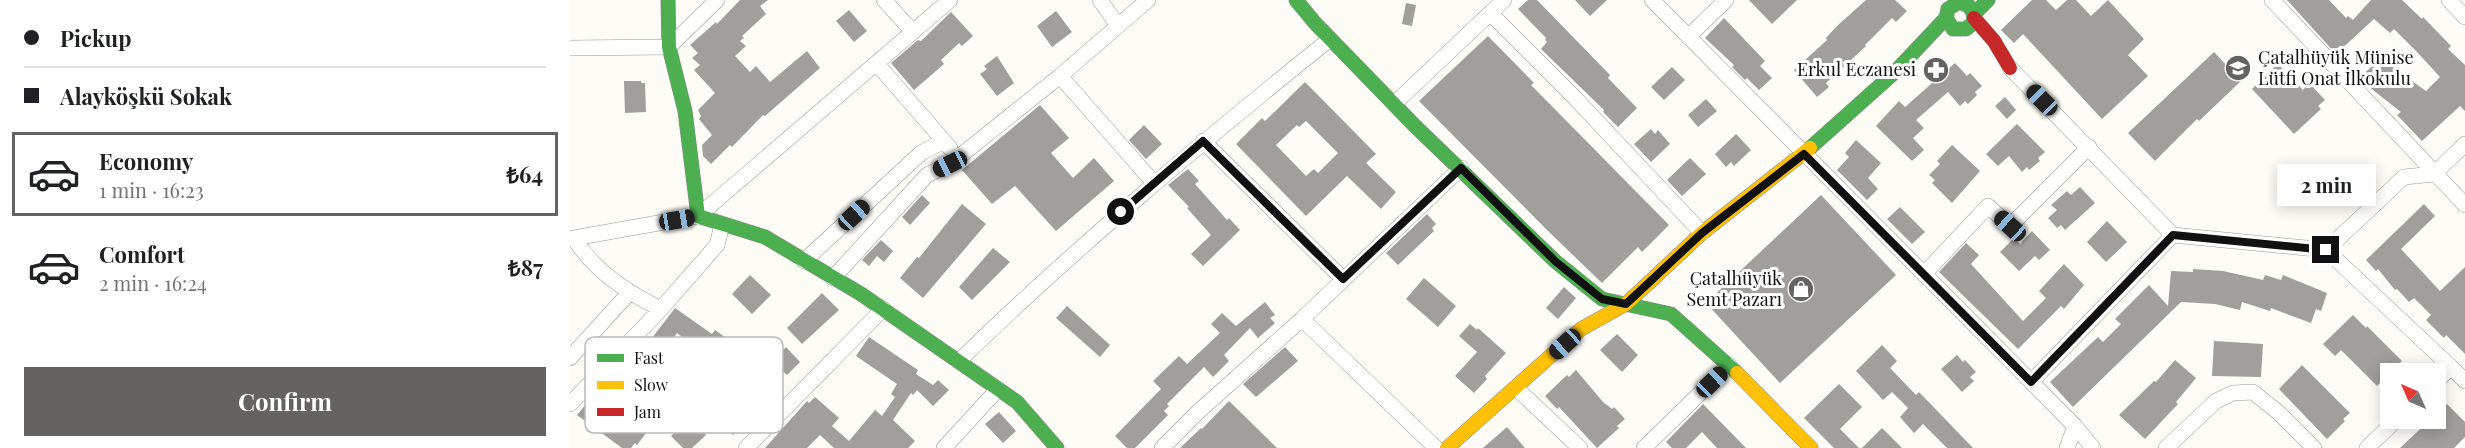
<!DOCTYPE html>
<meta charset="utf-8">
<style>
:root{--surface:#fff;--page:#f2f2f2;--text:#202124;--muted:#757577;--line:#e0e0e0;--accent:#646362}
body{margin:0;font-family:"Playfair Display",serif;background:var(--page);color:var(--text);height:100vh;display:flex;flex-direction:column;font-size:22px;white-space:nowrap}
*{box-sizing:border-box;margin:0}
p{font-size:20px;color:var(--muted)}
.icon{flex:none;width:33px;height:33px;fill:none;stroke:currentColor;stroke-width:2;stroke-linecap:round;stroke-linejoin:round}
.map{position:relative;flex:1;overflow:hidden}
.details{display:flex;flex-direction:column;background:var(--surface);width:570px}
.details>*{flex:none}
.guide{display:grid;align-content:center;height:132px;padding:0 24px;background:var(--surface)}
.needle{width:39px;rotate:315deg}
.fabs{position:absolute;left:1810px;top:363px;display:grid;gap:12px}
.fabs a{display:grid;place-items:center;width:66px;height:66px;border-radius:0px;background:var(--surface);box-shadow:0 3px 15px #0003;font-size:30px}
.end{position:absolute;width:27px;height:27px;margin:-14px;border:8px solid #111;background:#fff;box-shadow:0 0 0 3px #fff}
.from{border-radius:50%}
.bubble{position:absolute;height:42px;border-radius:0px;background:var(--surface);box-shadow:0 3px 15px #0003;font-size:20px;font-weight:700;line-height:42px;text-align:center}
.car{position:absolute;width:18px;height:36px;margin:-18px -9px;border-radius:8px;box-shadow:0 0 4px 2px #0007;background:linear-gradient(#222 24%,#8ab4d8 0 40%,#222 0 76%,#8ab4d8 0 86%,#222 0)}
.guide b{display:flex;align-items:center;gap:21px;height:57px;font-size:22px}
.guide b+b{border-top:2px solid var(--line)}
.guide i{width:15px;height:15px;background:var(--text)}
ul{padding:0;list-style:none}
li{display:flex;align-items:center;gap:18px;height:84px;margin:0 12px 9px;padding:0 12px;border:3px solid transparent;border-radius:0px}
li div{flex:1}
li b{display:block;font-size:22px}
li em{font-style:normal;font-weight:700}
li.active{border-color:var(--accent)}
li>.icon{width:54px;height:54px;stroke-width:1.5}
.action{display:flex;gap:12px;margin-top:auto;padding:12px 24px}
.action a{flex:1;height:69px;border-radius:0px;background:var(--accent);color:#fff;font-size:24px;font-weight:700;line-height:69px;text-align:center}
main{display:flex;flex:1;min-height:0}
.map>svg:first-child{display:block}
</style>
<main>
<section class="details">
<div class="guide">
<b><i class="from"></i>Pickup</b>
<b><i></i>Alayköşkü Sokak</b>
</div>
<ul>
<li class="active"><svg class="icon" aria-label="car" viewBox="0 0 24 24"><path d="M5 17H2v-5l4-1 3-4h7l3 4 3 1v5h-3M9 17h6M6 11h13"/><circle cx="7" cy="17" r="2"/><circle cx="17" cy="17" r="2"/></svg><div><b>Economy</b><p>1 min · 16:23</p></div><em>₺64</em></li>
<li><svg class="icon" aria-label="car" viewBox="0 0 24 24"><path d="M5 17H2v-5l4-1 3-4h7l3 4 3 1v5h-3M9 17h6M6 11h13"/><circle cx="7" cy="17" r="2"/><circle cx="17" cy="17" r="2"/></svg><div><b>Comfort</b><p>2 min · 16:24</p></div><em>₺87</em></li>
</ul>
<div class="action"><a>Confirm</a></div>
</section>
<div class="map">
<svg width="1895" height="448" viewBox="0 0 1895 448">
<rect width="100%" height="100%" fill="#fdfcf7"/>
<!-- building -->
<path fill="#a19f9c" fill-rule="evenodd" d="M170,0H198L190,6L196,14L172,36L174,38L170,41L176,46L165,56L180,72L186,66L200,82L237,51L250,68L195,116L193,115L162,147L160,145L141,164L133,156L132,145L142,135L129,119L131,116L128,110L145,93L124,70L130,65L122,58L128,53L120,45L146,22L147,24Z
M958,0H967L1040,75L1038,78L1067,108L1048,127L1033,112L1034,110L971,49L977,42L975,40L976,38L948,9Z
M1005,0H1037L1020,16Z
M1179,0H1227L1202,24Z
M1296,0H1325L1337,11L1326,22L1322,18L1295,45L1296,46L1256,83L1259,87L1247,97L1224,70L1257,40L1256,38L1268,25Z
M1462,0H1476L1486,10L1497,0H1506L1521,16L1538,0L1574,39L1558,55L1578,76L1532,119L1453,34L1444,43L1431,30Z
M1717,0H1759L1776,18L1778,16L1783,20L1801,0H1832L1852,19L1853,17L1881,46L1878,49L1895,65V111L1890,106L1852,141L1827,115L1831,112L1803,90L1790,77L1814,56L1828,71L1856,91L1870,77L1847,52L1824,29L1820,33L1804,19L1766,54Z
M836,3L846,5L842,26L832,24Z
M279,10L297,31L284,42L266,21Z
M486,11L502,32L482,47L467,26Z
M381,12L403,36L392,46L389,43L371,60L374,64L344,90L321,63L348,40L351,41Z
M1154,18L1195,61L1190,66L1202,78L1189,90L1177,78L1175,80L1162,67L1164,65L1135,38Z
M918,36L964,83L961,85L1099,225L1072,252L1068,247L1032,283L977,230L849,101Z
M1644,52L1671,81L1629,121L1627,119L1585,161L1558,133Z
M427,56L444,83L427,96L410,74L417,69L414,66Z
M1385,63L1397,76L1400,73L1412,86L1405,92L1407,95L1398,104L1395,101L1390,106L1378,92L1346,120L1354,128L1343,138L1354,150L1342,161L1306,126L1329,101L1335,107Z
M1708,64L1733,90L1739,83L1755,100L1748,106L1751,109L1724,134L1682,89Z
M1102,67L1115,80L1094,100L1081,87Z
M54,81H71V83H75L76,112L55,113Z
M735,82L806,154L796,163L826,192L811,209L777,176L736,216L666,144L692,118L695,121ZM736,121L768,153L748,173L744,169L736,176L706,145L727,125L729,127Z
M1435,97L1446,110L1437,119L1425,106Z
M1136,99L1147,111L1128,127L1118,115Z
M470,105L499,138L481,153L503,178L524,158L544,181L486,231L445,186L422,204L392,170Z
M1447,124L1475,152L1468,158L1470,161L1459,170L1457,167L1452,172L1439,156L1428,166L1416,154Z
M574,125L592,144L576,159L559,140Z
M1081,129L1085,134L1088,130L1100,144L1081,162L1064,144Z
M1166,134L1181,150L1164,166L1161,162L1156,167L1145,154Z
M1286,140L1311,163L1298,178L1308,189L1297,200L1267,170L1279,157L1275,153Z
M1382,145L1410,171L1382,203L1362,183L1365,180L1359,175L1370,164L1367,161Z
M1120,158L1136,174L1112,196L1097,180Z
M618,169L629,181L625,184L657,220L659,218L670,230L633,266L621,254L641,235L617,208L619,207L598,185Z
M1510,187L1525,203L1495,230L1491,225L1487,228L1478,218L1487,210L1481,205L1497,191L1501,195Z
M352,195L360,203L340,225L332,217Z
M1251,195L1326,275L1210,383L1136,303Z
M392,204L416,224L353,298L330,278L347,257L349,258Z
M1854,204L1865,216L1831,249L1870,291L1895,267V354L1876,335L1874,338L1856,320L1861,315L1844,298L1839,302L1827,289L1825,290L1808,269L1806,271L1796,260Z
M1330,207L1355,232L1342,244L1317,219Z
M857,214L866,224L862,228L864,231L828,265L816,253Z
M1537,221L1557,242L1536,262L1517,242Z
M1462,231L1480,250L1469,260L1465,256L1449,271L1430,252L1444,238L1450,244Z
M311,240L323,251L314,262L307,256L299,266L292,260Z
M1396,243L1409,255L1401,264L1453,321L1476,298L1469,291L1494,264L1514,285L1494,309L1491,306L1448,349L1369,272Z
M423,248L440,262L402,300L389,287Z
M1623,269L1653,271L1693,280L1695,275L1711,280L1713,275L1757,293L1751,311L1746,309L1741,323L1701,308L1700,311L1672,302L1670,310L1645,304L1611,302L1503,407L1480,382L1528,337L1533,342L1551,324L1545,319L1579,285L1598,306L1601,271L1623,272Z
M180,275L201,295L182,314L162,294Z
M854,278L886,306L868,327L836,299Z
M994,287L1006,298L988,319L976,308Z
M252,293L269,310L232,344L217,328Z
M695,302L705,315L700,318L705,323L688,338L680,328L654,355L659,361L643,377L634,367L597,404L599,406L594,411L598,415L565,448H557L545,436L591,389L583,381L609,356L617,364L650,333L641,324L652,313L666,326Z
M497,306L540,345L530,357L486,318Z
M105,308L142,334L145,330L159,340L134,374L131,371L102,412L52,377ZM107,333L124,346L106,372L88,359Z
M1783,315L1796,328L1797,326L1832,361L1807,386L1771,350L1765,356L1753,344Z
M900,324L907,330L908,328L936,353L915,376L917,379L904,393L885,376L907,352L889,336Z
M1047,334L1068,355L1052,372L1030,350Z
M299,337L348,370L346,374L363,385L368,380L379,390L363,406L347,390L343,395L341,393L323,420L345,441L338,448H264L250,435L237,448H195L237,401L239,403L245,397L269,418L262,426L279,441L305,410L312,416L325,397L321,394L327,384L286,356Z
M1644,341L1693,344L1691,377L1642,376Z
M1312,345L1327,361L1320,368L1346,395L1349,392L1403,448H1377L1353,424L1344,433L1330,417L1338,408L1322,392L1313,400L1286,371Z
M216,347L230,362L217,375L211,370L168,412L177,421L163,435L145,417L169,394L155,380L179,356L190,368L193,365L196,368Z
M715,347L728,361L686,397L673,384Z
M1387,355L1393,362L1395,360L1406,372L1400,377L1404,381L1392,392L1371,369Z
M1605,360L1626,378L1606,402L1608,404L1575,439L1549,415L1584,381L1586,382Z
M1732,365L1780,413L1773,419L1775,421L1757,439L1709,389Z
M1006,370L1033,402L1042,409L1044,407L1055,419L1047,426L1049,428L1027,448L989,407L987,409L975,396L997,375L999,377Z
M1269,384L1292,407L1270,429L1289,448H1264L1234,418Z
M31,386L82,425L67,445L65,443L61,448H52L7,415Z
M659,401L707,448H610L631,428L632,429Z
M1133,404L1176,448H1147L1132,432L1116,448H1102L1096,442Z
M1877,404L1895,422V437L1884,448H1830L1862,418H1866V414Z
M429,412L446,431L433,443L415,424Z
M120,418L136,435L122,448H113L101,436Z
M937,427L955,448H913Z
M1312,428L1332,448H1292Z"/>
<g fill="none" stroke-linecap="round" stroke-linejoin="round">
<!-- street casing -->
<g stroke="#979795" stroke-width="16">
<path id="street" d="M314,0L343,32
M530,0L548,26
M1082,0L1505,426L1523,448
M1702,0L1895,205
M1879,0L1895,17
M920,13L1005,98L1132,233
M1118,37L1156,0
M0,48L99,47L147,0
M307,64L380,148
M1440,68L1603,235L1756,250L1881,367
M490,76L584,183
M824,104L934,0
M633,141L773,279
M1756,250L1834,177L1864,174L1895,144
M234,261L351,153L374,141
M1354,274L1418,206L1440,226L1519,147
M263,278L357,175L380,164L490,76L578,0
M91,309C58,293 23,270 4,238L128,216L380,0
M732,319L866,448
M0,358L59,293
M389,361C506,247 632,142 760,39
M1461,382L1603,235
M1866,382L1881,367L1895,381
M947,389L1010,448
M0,404L91,309L147,245L152,225
M176,448L313,309
M374,448L428,389
M592,448L628,412L732,319L891,168
M1074,448L1159,365
M1497,448L1505,426
M1596,448L1646,401L1663,393L1683,392L1709,413L1744,448
M1797,448L1828,418"/>
</g>
<!-- fast casing -->
<g stroke="#8e8d8b" stroke-width="15">
<path id="fast" d="M98,0L99,47L115,111L128,216L195,237L291,294L447,402L487,448
M726,0L745,23L845,126L985,261L1032,299L1101,314L1167,373
M1404,14L1399,6L1389,2L1378,9L1376,18L1383,29H1396L1403,23L1404,14L1418,0
M1240,148L1325,72L1376,18"/>
</g>
<!-- slow casing -->
<g stroke="#8e8d8b" stroke-width="15">
<path id="slow" d="M1167,373L1241,448
M877,448L1011,329L1056,304L1132,233L1240,148"/>
</g>
<!-- jam casing -->
<g stroke="#8e8d8b" stroke-width="15">
<path id="jam" d="M1404,18L1424,41L1440,68"/>
</g>
<!-- street -->
<use href="#street" stroke="#fffffe" stroke-width="15"/>
<!-- fast -->
<use href="#fast" stroke="#4caf50" stroke-width="14"/>
<!-- slow -->
<use href="#slow" stroke="#ffc107" stroke-width="14"/>
<!-- jam -->
<use href="#jam" stroke="#c62828" stroke-width="14"/>
</g>
<g fill="none" stroke-linecap="round" stroke-linejoin="round">
<!-- route -->
<path stroke="#111" stroke-width="8" d="M551,212L633,141L773,279L891,168L985,261L1032,299L1056,304L1132,233L1234,154L1461,382L1603,235L1756,250"/>
</g>
<!-- icons -->
<defs>
<g id="school-disc" transform="scale(1.35)"><circle r="9.5" fill="#646362" stroke="#fff"/><path d="M0-5L7-2L0 1L-7-2ZM-4 1L0 2.5L4 1V4Q0 6-4 4Z" fill="#fff"/></g>
<g id="pharmacy-disc" transform="scale(1.35)"><circle r="9.5" fill="#646362" stroke="#fff"/><path d="M-2-6h4v4h4v4h-4v4h-4v-4h-4v-4h4Z" fill="#fff"/></g>
<g id="shop-disc" transform="scale(1.35)"><circle r="9.5" fill="#646362" stroke="#fff"/><path d="M-5-2.5h2.3a2.7 3.5 0 0 1 5.4 0H5L5.5 6h-11ZM-1.5-2.5h3a1.5 2.3 0 0 0-3 0Z" fill="#fff"/></g>
</defs>
<g fill-rule="evenodd">
<use href="#school-disc" x="1668" y="68"/>
<use href="#pharmacy-disc" x="1366" y="70"/>
<use href="#shop-disc" x="1231" y="289"/>
</g>
<g text-anchor="middle" stroke-width="6" stroke-linejoin="round" paint-order="stroke">
<!-- poi labels -->
<g font-size="18" fill="#111" stroke="#fff" text-anchor="end">
<text x="1688" y="64" text-anchor="start">Çatalhüyük Münise<tspan x="1688" dy="21">Lütfi Onat İlkokulu</tspan></text>
<text x="1346" y="76">Erkul Eczanesi</text>
<text x="1212" y="285">Çatalhüyük<tspan x="1212" dy="21">Semt Pazarı</tspan></text>
</g>
</g>
<!-- legend -->
<rect x="15" y="337" width="198" height="96" rx="9" fill="#fff" stroke="#b8b8b8" stroke-width="1.5"/>
<rect x="27" y="354" width="27" height="8" fill="#4caf50"/>
<rect x="27" y="381" width="27" height="8" fill="#ffc107"/>
<rect x="27" y="408" width="27" height="8" fill="#c62828"/>
<g font-size="16" fill="#111">
<text x="64" y="364">Fast</text>
<text x="64" y="391">Slow</text>
<text x="64" y="418">Jam</text>
</g>
</svg>
<div class="fabs">
<a><svg class="needle" viewBox="-14 -14 28 28"><path d="M0-13l5 13h-10z" fill="#e53935"/><path d="M0 13l5-13h-10z" fill="#757577"/></svg></a>
</div>
<i class="end from" style="left:551px;top:212px"></i>
<i class="end" style="left:1756px;top:250px"></i>
<div class="bubble" style="left:1707px;top:164px;width:99px">2 min</div>
<i class="car" style="left:1472px;top:100px;rotate:315deg"></i>
<i class="car" style="left:380px;top:164px;rotate:244deg"></i>
<i class="car" style="left:284px;top:215px;rotate:47deg"></i>
<i class="car" style="left:107px;top:220px;rotate:80deg"></i>
<i class="car" style="left:1440px;top:226px;rotate:312deg"></i>
<i class="car" style="left:995px;top:344px;rotate:228deg"></i>
<i class="car" style="left:1142px;top:382px;rotate:46deg"></i>
</div>
</main>
